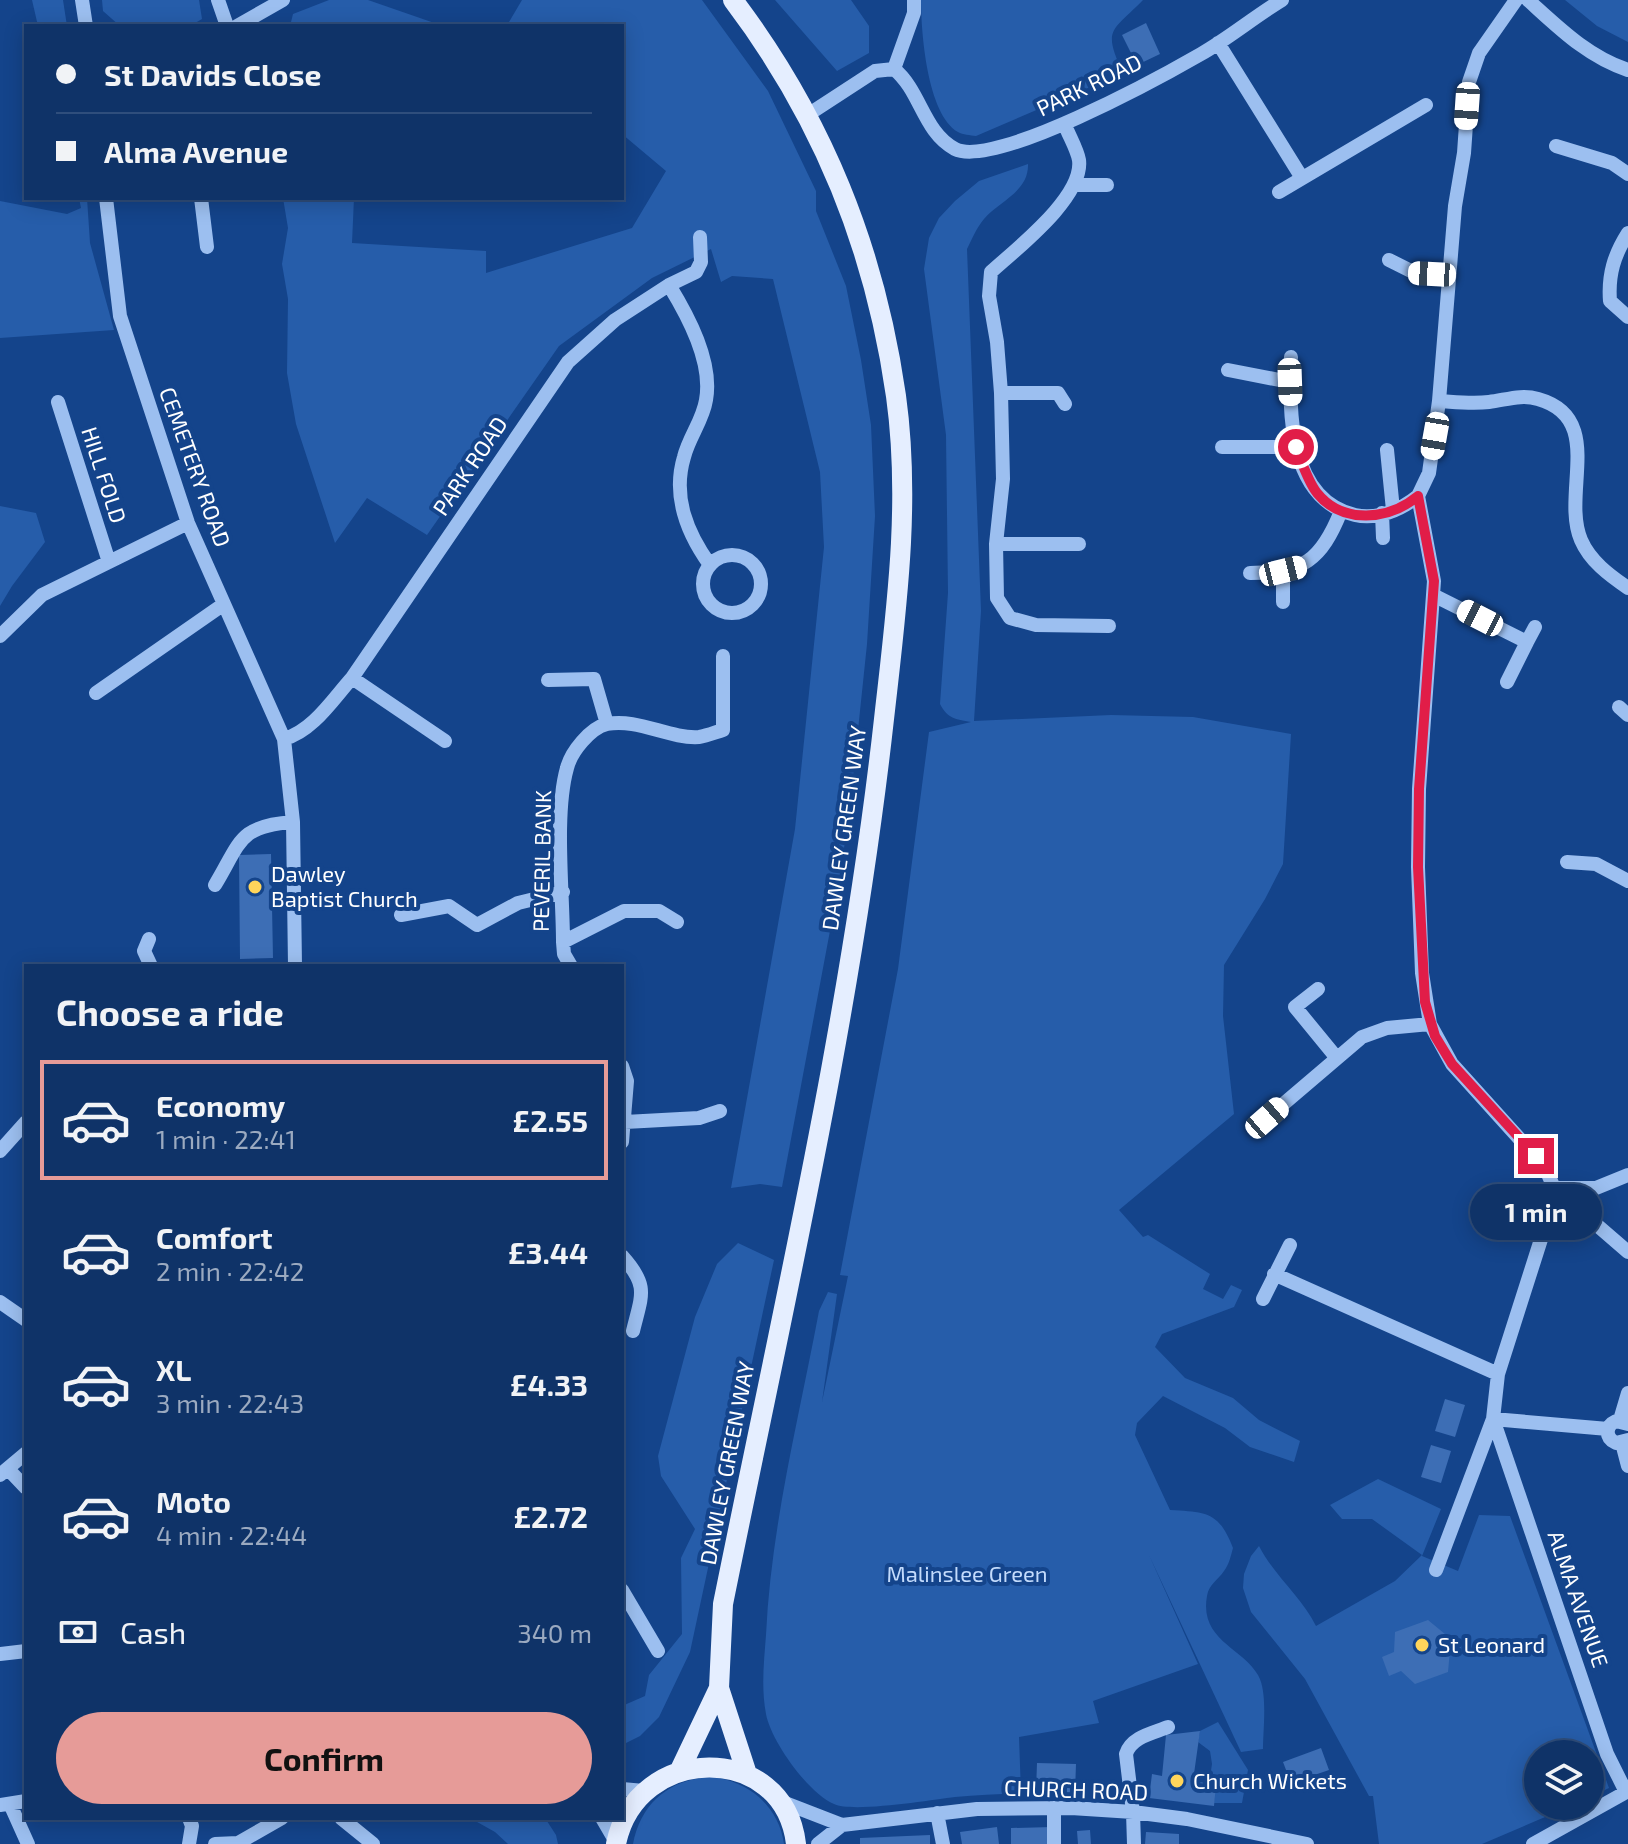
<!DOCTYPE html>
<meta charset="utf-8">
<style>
:root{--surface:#0f3368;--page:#183b6e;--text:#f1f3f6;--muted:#9baac0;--line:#2f4e7c;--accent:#e69b98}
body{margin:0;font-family:"Exo 2",sans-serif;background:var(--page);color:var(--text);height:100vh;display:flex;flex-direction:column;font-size:30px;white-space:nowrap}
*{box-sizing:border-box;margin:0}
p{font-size:26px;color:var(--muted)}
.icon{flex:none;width:44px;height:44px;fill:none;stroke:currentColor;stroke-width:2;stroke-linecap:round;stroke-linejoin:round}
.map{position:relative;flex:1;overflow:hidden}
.drawer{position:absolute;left:24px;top:964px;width:600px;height:856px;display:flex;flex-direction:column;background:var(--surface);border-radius:0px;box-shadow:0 4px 20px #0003,0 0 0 2px var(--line)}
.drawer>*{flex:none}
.hud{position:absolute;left:24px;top:24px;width:600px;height:176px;border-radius:0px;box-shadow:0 4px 20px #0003,0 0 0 2px var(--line);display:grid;align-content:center;height:176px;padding:0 32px;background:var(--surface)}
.buttons{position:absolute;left:1524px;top:1740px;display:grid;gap:16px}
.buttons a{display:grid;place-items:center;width:80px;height:80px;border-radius:50%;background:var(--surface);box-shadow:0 4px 20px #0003,0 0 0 2px var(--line);font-size:40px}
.end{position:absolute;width:36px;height:36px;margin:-18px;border:10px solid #e11d48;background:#fff;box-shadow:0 0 0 4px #fff}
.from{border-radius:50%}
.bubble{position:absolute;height:56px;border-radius:28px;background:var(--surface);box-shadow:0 4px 20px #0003,0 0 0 2px var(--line);font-size:26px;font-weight:700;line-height:56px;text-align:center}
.car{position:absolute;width:24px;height:48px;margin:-24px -12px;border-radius:10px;box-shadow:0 0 6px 2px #0007;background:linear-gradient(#fff 24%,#345 0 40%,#fff 0 76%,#345 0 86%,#fff 0)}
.hud b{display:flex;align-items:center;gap:28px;height:76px;font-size:30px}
.hud b+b{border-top:2px solid var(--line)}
.hud i{width:20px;height:20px;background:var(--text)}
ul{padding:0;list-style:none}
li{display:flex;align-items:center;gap:24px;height:120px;margin:0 16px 12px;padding:0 16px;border:4px solid transparent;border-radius:0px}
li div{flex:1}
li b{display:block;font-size:30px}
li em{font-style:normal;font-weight:700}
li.current{border-color:var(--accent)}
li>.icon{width:72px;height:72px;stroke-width:1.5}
h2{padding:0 32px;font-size:36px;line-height:96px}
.pay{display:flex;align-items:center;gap:20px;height:88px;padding:0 32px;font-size:30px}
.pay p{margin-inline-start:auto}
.action{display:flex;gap:16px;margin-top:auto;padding:16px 32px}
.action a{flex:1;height:92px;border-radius:48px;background:var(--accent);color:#111;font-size:32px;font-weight:700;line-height:92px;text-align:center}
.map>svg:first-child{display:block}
</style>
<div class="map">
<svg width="1628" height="1844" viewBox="0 0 1628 1844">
<rect width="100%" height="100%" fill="#14448b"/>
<!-- green -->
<path fill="#265daa" d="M32,0H63L67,26H38Z
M102,0H199L202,19L190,26H120L103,11Z
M329,0H368L443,26H290L293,14Z
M522,0H702L768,91L816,191V211L846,286L861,360L871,425L875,516L867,644L853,778L841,872L782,1187L760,1184L731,1188L795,829L824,547L820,472L773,279L732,276L721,282L711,249L652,278L559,346L427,535L367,498L335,543L296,424L287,373L288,299L282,264L288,228L283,198H354L352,243L486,251V273L632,228L666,171L622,134V26H502L509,22Z
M775,0H851L869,26V53L837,71Z
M921,0H1143C1112,32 1102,28 1123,73L976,136C970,135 963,135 958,132C927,114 921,32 921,0Z
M1565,0H1628V42L1597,26Z
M1028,164C1029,192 999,201 984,219C977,227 972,239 967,249L981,611L974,721L1111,715L1193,717L1291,734L1283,864L1265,899L1224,965L1223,1016L1234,1114L1119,1210L1143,1237L1148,1235L1210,1274L1203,1289L1223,1299L1231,1285L1242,1290L1234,1307L1162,1334L1155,1347L1185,1378L1233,1398L1259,1420L1300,1441L1294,1462L1250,1447L1225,1428L1163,1396L1137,1423L1135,1435L1170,1510C1207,1512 1219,1512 1233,1548C1231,1555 1229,1565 1224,1571C1218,1580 1209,1584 1207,1596C1199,1640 1243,1648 1258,1675C1268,1692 1263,1729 1263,1749L1241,1752L1149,1555L1198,1664L1093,1701L1099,1723L1019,1737L1021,1793C999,1794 977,1795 955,1797C931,1800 852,1813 834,1804C808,1793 771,1741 766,1714C761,1688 764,1661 766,1635C771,1526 799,1418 819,1311L828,1292L837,1294L822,1402L848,1276L840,1275L898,969L929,732L971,722C955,719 948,719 940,704L948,593L946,435L924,269L929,238L939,218L955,201L979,181Z
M79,198H87L90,243L114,330L0,338V201L67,214L81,208Z
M0,506L36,513L45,542L12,586L0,606Z
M738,1243L774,1260L690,1652L659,1717L640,1736L622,1745V1706L645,1696L649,1675L682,1634L681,1558L695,1529L661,1476L658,1456L695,1317L717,1264Z
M1378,1479L1441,1509L1422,1556L1458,1571L1479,1515L1510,1516L1609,1788L1590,1797V1754H1538V1806H1571L1482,1844H1379L1373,1796H1369L1305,1679L1251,1612L1243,1588L1244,1574L1251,1556L1259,1546C1275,1577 1301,1596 1316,1626L1395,1581L1422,1555L1372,1519H1342L1330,1505Z
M1218,1722L1248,1770L1242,1803H1214L1215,1785L1209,1784L1212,1764L1210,1751L1198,1742L1200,1731Z
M713,1777C750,1782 779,1807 784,1844H633C641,1802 671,1778 713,1777Z
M470,1818H545L556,1835L558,1844H508L495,1832Z"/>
<!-- building -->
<path fill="#3d6eb5" d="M1146,23L1160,54L1137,65L1122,35Z
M271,854L273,958L240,959L239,855Z
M1445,1399L1465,1405L1455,1437L1435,1431Z
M1431,1445L1451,1451L1441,1483L1421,1477Z
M1428,1620L1451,1639L1448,1672L1415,1684L1401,1671L1389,1676L1382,1657L1394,1652L1395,1632Z
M1200,1731L1193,1781L1216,1785L1214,1806L1149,1798L1152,1774L1162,1776L1166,1735Z
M1321,1748L1329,1770L1291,1783L1283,1762Z
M1037,1763L1076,1764L1075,1793L1036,1791Z
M997,1827L999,1844H962L960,1832Z
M1052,1827V1844H1011V1828Z
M1090,1830L1091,1844H1078L1077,1831Z
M1146,1832L1179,1834V1844H1145Z
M930,1835V1844H860V1838Z"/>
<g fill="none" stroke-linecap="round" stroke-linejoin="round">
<!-- minor -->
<path stroke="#9cbff0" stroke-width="14" d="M82,0L86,26
M218,0L227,26
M1528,0C1559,28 1588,57 1628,70
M237,26L283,0
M1218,43L1302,178
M894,69L914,13V0
M809,114L875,71L894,69C921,91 923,132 955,149C994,169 1161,77 1201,54C1229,38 1254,17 1282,0
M1065,125C1069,136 1077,149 1079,160C1084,197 1016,249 991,272L989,296L997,342L1001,393L1003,479L996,544L997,598L1010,618L1036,625L1109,626
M1556,146L1612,163L1628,174
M1074,185H1107
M1279,192L1426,105
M106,198L120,316L188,523L284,739L293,822L295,966
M201,198L207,247
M1628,233C1614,255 1608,275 1610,301L1628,317
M1389,260L1415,273L1449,275
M669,285C688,316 713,362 706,400C703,420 689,437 684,457C672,497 687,533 710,565
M1291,357C1289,412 1288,499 1355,515C1377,520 1401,510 1418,496
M1228,370L1290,382
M1001,393H1058L1065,404
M1439,401C1456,402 1472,404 1489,402C1506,400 1521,394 1538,399C1606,418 1561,493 1581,540C1590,561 1609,575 1628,588
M58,402L109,562
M1222,447H1296
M1387,450L1393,510
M1382,513L1383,538
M996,544H1079
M703 584a29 29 0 1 1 58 0a29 29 0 1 1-58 0Z
M1283,571V602
M1250,573C1303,573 1321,561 1341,511
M1433,595L1527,642L1507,682
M0,636L42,595L188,523
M1527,642L1535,627
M352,678L445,741
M548,680L594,679L607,724
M96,693L224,604
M1619,707L1628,715
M284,739C313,731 333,699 352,678L568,362L615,320L669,285L696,272L701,262L700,237
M1567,862L1596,864L1628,881
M215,885C241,842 238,826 293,822
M401,915L449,906L477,925L518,903L563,892
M149,939L144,951L151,966
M563,942L624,911H659L677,922
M571,966L564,954L563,942C563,893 554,814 567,768C571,752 590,728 607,724C638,718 669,739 699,737C707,736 716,732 723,730V656
M1318,989L1295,1007L1336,1057
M1430,1024L1422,973L1418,867L1419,789L1434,581L1418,496L1429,473L1439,401L1455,206L1464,153L1469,82L1479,53L1516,0
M622,1066L627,1081L622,1142
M1267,1118L1362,1037L1387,1028L1430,1024L1452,1064L1545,1167L1554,1188L1551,1208L1498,1374L1493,1419L1607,1754L1626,1792
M625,1122L699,1118L720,1111
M0,1151L26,1122
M1554,1188L1628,1252
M1554,1188H1596L1628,1175
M622,1256C649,1286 642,1294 633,1331
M1274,1274L1498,1374
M1263,1299L1290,1245
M0,1302L26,1320
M1620,1420L1628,1393
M1628,1424L1616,1421C1605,1426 1605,1438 1616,1443L1628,1440
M1622,1443L1628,1466
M8,1469L26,1488
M0,1475L26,1453
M1436,1570L1493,1419L1608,1429
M622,1590L658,1651
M0,1654L26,1651
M622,1789L644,1791
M780,1801L842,1825L977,1809L1071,1808L1133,1812L1187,1819L1307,1844
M10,1804L28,1844
M0,1805L26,1801
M1054,1808V1844
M937,1813L943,1844
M189,1818L192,1826L189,1844
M341,1818L373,1844
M602,1818L616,1842
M215,1844L238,1843L282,1818
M818,1844L842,1825
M1134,1844L1133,1812L1126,1754C1131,1737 1153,1733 1168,1727
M1533,1844L1628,1791"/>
<!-- major -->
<path stroke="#e5eeff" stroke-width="20" d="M719,1688L747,1774
M679,1772L719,1688L723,1604C782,1311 851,1017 884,719C896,612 911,504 896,396C875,249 823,119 733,0
M616,1844C636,1743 784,1741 796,1844"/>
</g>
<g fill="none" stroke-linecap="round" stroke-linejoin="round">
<!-- route -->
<path stroke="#e11d48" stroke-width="10" d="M1296,447C1302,462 1307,480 1317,493C1343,525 1389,520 1418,496L1434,581L1419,789L1418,867L1425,1002L1435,1036L1452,1064L1536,1156"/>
</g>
<!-- markers -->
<g fill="#ffd55b" stroke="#14448b" stroke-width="3">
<circle cx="255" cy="887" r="8"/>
<circle cx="1422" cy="1645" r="8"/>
<circle cx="1177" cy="1781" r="8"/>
</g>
<g text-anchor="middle" stroke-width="8" stroke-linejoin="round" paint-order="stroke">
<!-- street labels -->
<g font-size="22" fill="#fff" stroke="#14448b">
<text transform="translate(1089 85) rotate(-26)" y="8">PARK ROAD</text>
<text transform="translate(470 466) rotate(-56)" y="8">PARK ROAD</text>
<text transform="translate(195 467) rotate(70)" y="8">CEMETERY ROAD</text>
<text transform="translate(104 475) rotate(72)" y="8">HILL FOLD</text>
<text transform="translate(844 828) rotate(-82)" y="8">DAWLEY GREEN WAY</text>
<text transform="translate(542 861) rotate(-89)" y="8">PEVERIL BANK</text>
<text transform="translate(727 1463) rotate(-79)" y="8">DAWLEY GREEN WAY</text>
<text transform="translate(1578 1599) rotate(71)" y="8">ALMA AVENUE</text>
<text transform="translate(1076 1790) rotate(2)" y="8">CHURCH ROAD</text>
</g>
<!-- poi labels -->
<g font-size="22" fill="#fff" stroke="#14448b" text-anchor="start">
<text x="271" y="882">Dawley<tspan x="271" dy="25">Baptist Church</tspan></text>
<text x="1438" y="1653">St Leonard</text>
<text x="1193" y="1789">Church Wickets</text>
</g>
<!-- park labels -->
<g font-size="22" fill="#c3dbfc" stroke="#14448b">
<text x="967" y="1582">Malinslee Green</text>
</g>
</g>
</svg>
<div class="buttons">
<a><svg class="icon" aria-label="layers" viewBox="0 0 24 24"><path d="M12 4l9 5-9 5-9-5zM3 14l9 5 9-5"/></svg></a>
</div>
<i class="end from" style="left:1296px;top:447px"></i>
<i class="end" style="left:1536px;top:1156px"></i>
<div class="bubble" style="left:1470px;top:1184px;width:132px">1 min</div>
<i class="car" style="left:1467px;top:106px;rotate:184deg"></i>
<i class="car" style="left:1432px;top:274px;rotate:273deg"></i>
<i class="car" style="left:1290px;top:382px;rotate:178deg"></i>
<i class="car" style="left:1435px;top:436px;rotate:190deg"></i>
<i class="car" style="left:1283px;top:571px;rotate:76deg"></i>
<i class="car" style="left:1480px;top:618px;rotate:297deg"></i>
<i class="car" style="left:1267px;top:1118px;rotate:49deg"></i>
<div class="hud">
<b><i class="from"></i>St Davids Close</b>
<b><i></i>Alma Avenue</b>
</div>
<section class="drawer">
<h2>Choose a ride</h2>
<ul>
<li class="current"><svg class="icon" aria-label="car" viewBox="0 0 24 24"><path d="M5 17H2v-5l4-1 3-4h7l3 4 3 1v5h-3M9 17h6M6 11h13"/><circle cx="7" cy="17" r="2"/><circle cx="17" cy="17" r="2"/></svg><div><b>Economy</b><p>1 min · 22:41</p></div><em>£2.55</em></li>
<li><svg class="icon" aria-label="car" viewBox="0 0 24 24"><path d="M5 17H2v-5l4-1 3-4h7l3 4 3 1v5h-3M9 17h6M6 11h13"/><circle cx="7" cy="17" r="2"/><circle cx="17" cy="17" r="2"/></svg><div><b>Comfort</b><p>2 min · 22:42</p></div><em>£3.44</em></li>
<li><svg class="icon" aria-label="car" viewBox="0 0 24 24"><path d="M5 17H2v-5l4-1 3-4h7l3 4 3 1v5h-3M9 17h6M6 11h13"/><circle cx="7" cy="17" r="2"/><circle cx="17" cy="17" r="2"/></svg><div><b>XL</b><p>3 min · 22:43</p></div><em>£4.33</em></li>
<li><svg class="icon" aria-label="car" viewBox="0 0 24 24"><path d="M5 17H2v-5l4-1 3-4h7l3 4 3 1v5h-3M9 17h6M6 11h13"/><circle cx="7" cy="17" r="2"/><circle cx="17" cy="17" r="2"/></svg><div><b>Moto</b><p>4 min · 22:44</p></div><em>£2.72</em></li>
</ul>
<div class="pay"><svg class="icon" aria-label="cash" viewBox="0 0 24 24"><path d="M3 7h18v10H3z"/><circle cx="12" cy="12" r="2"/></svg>Cash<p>340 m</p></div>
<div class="action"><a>Confirm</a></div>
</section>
</div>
